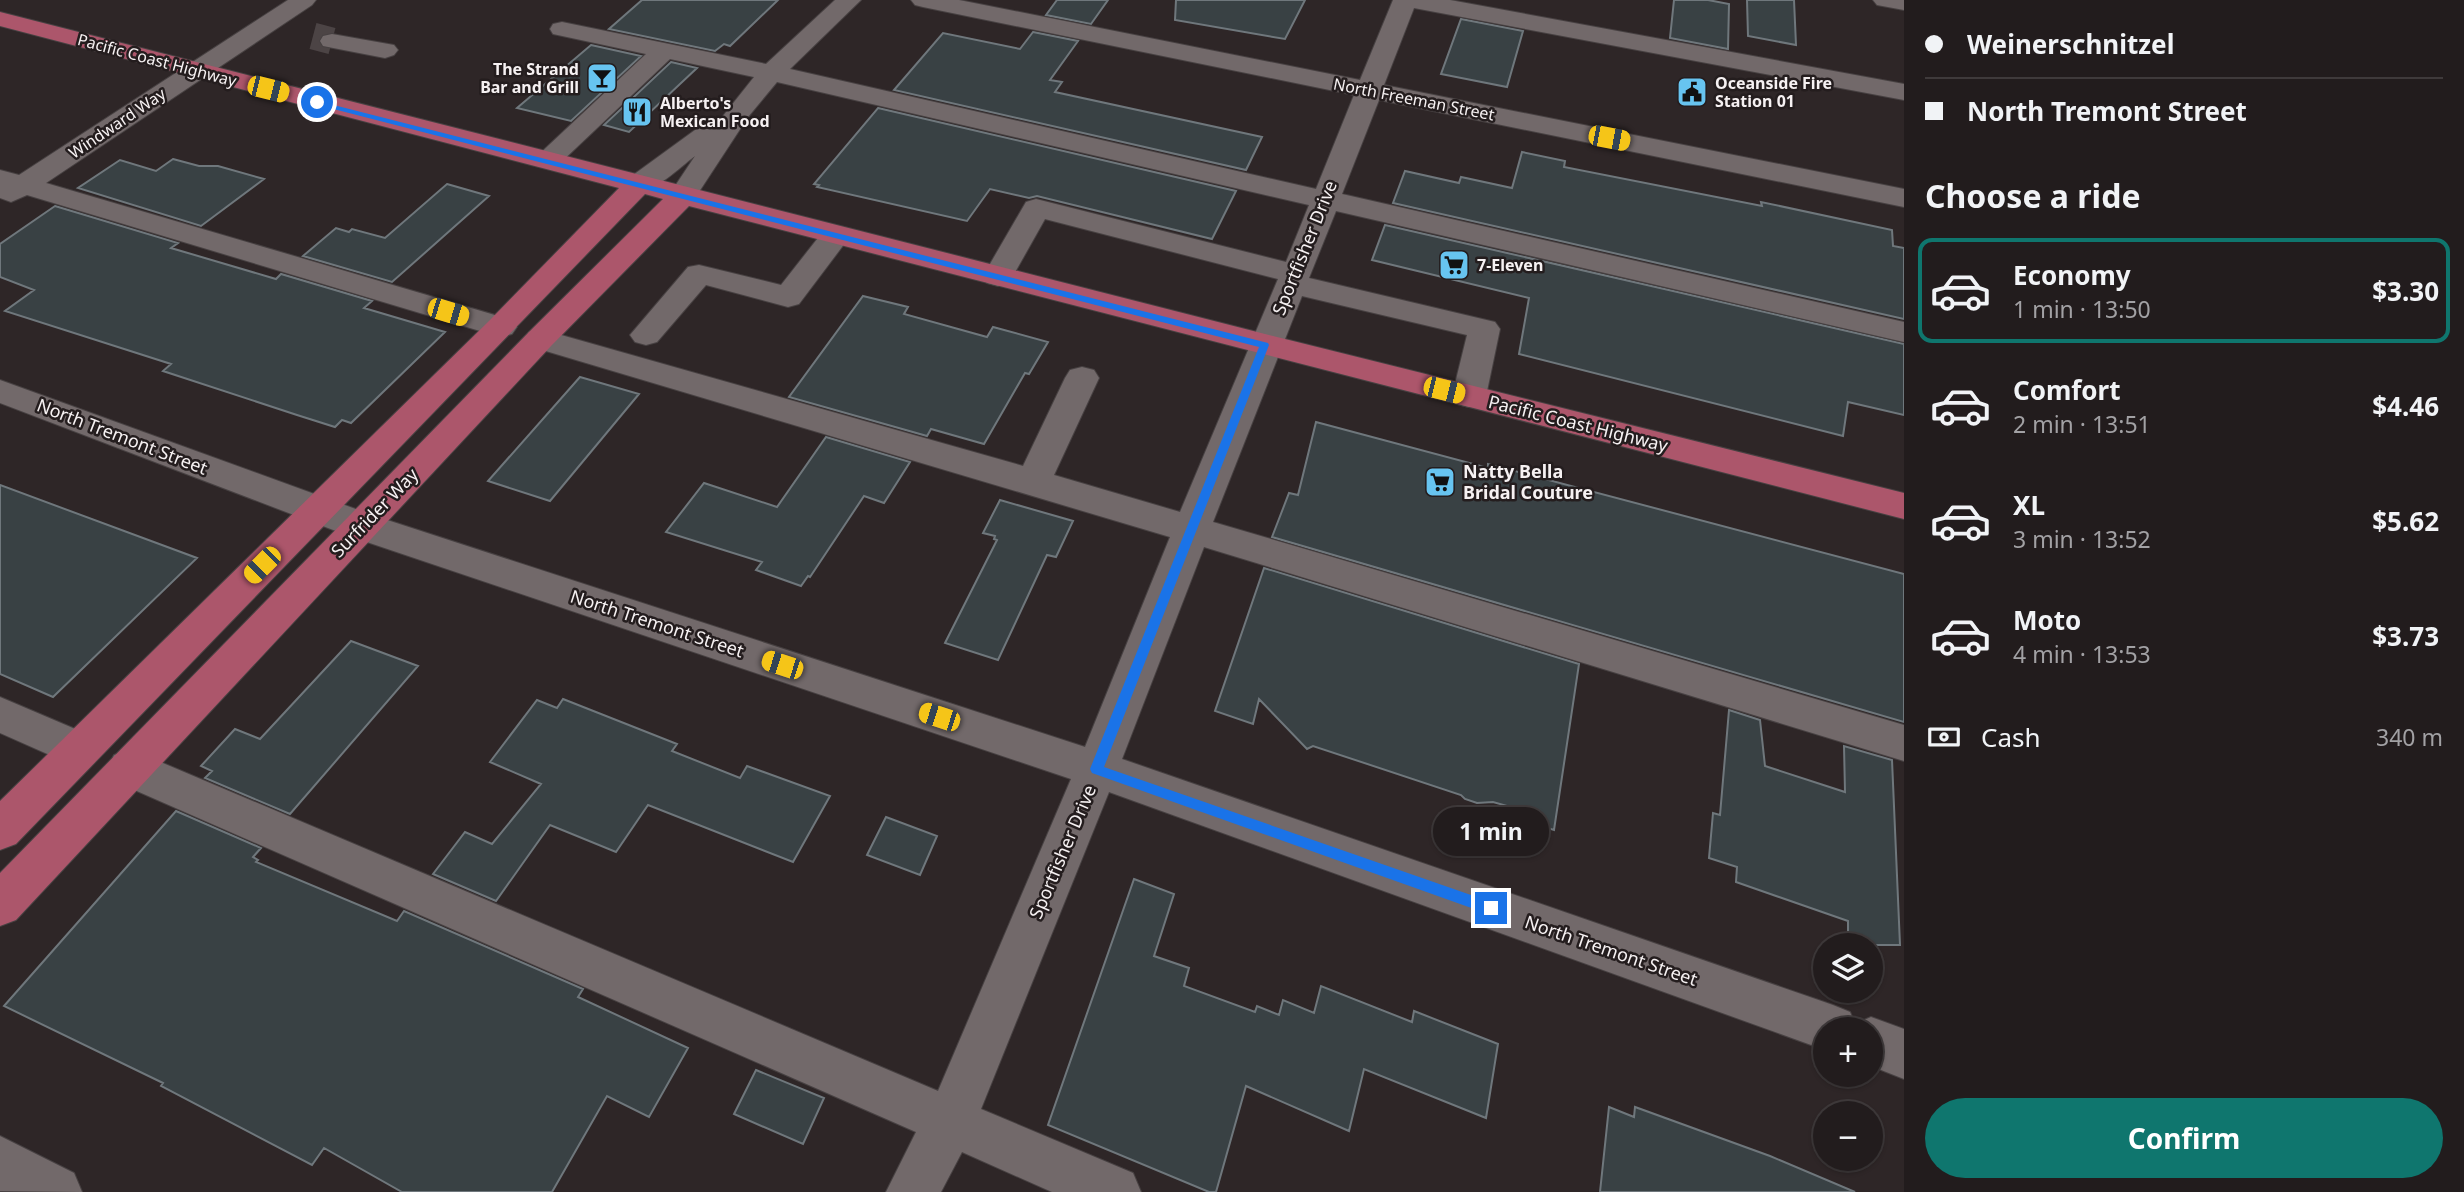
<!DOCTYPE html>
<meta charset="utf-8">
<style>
:root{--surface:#221c1d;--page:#2e292a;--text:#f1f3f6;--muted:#a2a1a4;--line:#3f3a3b;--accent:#0f766e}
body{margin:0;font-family:"Noto Sans",sans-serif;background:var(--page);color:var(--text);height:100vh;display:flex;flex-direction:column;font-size:26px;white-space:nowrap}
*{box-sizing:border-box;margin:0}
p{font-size:23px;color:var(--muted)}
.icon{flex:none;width:38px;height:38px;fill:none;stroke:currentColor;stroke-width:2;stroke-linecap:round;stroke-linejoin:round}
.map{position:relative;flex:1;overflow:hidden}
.details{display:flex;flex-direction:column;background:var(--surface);width:560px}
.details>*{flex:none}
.top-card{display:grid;align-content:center;height:154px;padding:0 21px;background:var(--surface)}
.tools{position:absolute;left:1813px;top:933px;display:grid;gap:14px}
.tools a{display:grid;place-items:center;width:70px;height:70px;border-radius:50%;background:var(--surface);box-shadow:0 2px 5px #0004,0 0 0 2px var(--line);font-size:35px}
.end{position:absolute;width:32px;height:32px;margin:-16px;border:9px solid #1a73e8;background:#fff;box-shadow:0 0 0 4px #fff}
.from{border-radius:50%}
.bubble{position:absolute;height:49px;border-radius:24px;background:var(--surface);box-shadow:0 2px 5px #0004,0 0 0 2px var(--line);font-size:23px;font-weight:700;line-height:49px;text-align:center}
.car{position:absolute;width:21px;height:42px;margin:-21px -10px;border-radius:9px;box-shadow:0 0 5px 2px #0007;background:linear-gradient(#f5c518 24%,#345 0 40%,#f5c518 0 76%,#345 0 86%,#f5c518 0)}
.top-card b{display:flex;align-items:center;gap:24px;height:66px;font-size:26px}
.top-card b+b{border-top:2px solid var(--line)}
.top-card i{width:18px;height:18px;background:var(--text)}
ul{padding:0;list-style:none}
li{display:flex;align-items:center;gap:21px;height:105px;margin:0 14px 10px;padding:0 7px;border:4px solid transparent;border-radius:14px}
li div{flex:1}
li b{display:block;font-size:26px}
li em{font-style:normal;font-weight:700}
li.on{border-color:var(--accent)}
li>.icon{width:63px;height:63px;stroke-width:1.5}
h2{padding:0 21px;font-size:32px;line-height:84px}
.pay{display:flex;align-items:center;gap:18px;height:77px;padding:0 21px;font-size:26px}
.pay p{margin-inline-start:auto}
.action{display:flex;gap:14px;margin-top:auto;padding:14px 21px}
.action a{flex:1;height:80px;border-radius:42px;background:var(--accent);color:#fff;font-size:28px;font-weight:700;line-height:80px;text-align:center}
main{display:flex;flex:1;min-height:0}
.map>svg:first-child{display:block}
</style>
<main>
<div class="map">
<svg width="1904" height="1192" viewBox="0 0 1904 1192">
<rect width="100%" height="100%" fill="#2e2627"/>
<!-- building -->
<path fill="#394144" stroke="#6f777c" stroke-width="2" d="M642,0H778L730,46L724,44L715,51L609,29Z
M1057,0H1108L1091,24L1046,15Z
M1176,0H1305L1285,39L1175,20Z
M1674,0H1708L1729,4L1728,49L1670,38Z
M1747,0H1794L1796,45L1748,36Z
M1461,19L1523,31L1507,87L1441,74Z
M1033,32L1078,41L1050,80L1062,82L1055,92L1262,137L1246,170L894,90L943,33L1020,49Z
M591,45L641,56L571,121L517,108Z
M671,62L697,68L629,132L604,125Z
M878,108L1236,191L1212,239L1037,196L1029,198L990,189L967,221L817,187L819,185L814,184Z
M1522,152L1565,161L1564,167L1762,206L1761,202L1892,230L1893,246L1904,248V319L1393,203L1405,171L1459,183L1461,177L1512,188Z
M173,159L199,166H218L264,179L201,226L78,188L120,160L156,171Z
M447,184L489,196L392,282L303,256L336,228L349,232L352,229L385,238Z
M55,206L178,243L171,248L276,279L281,274L372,301L364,308L445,332L351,423L342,420L335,427L297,415L163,371L171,364L5,311L34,290L0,277V244Z
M1385,225L1904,344V415L1848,402L1843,436L1519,354L1529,298L1372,260Z
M863,296L908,307L904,314L987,337L993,327L1048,342L1029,374L1025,373L984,444L931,429L927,436L789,397Z
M580,377L639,394L550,501L488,481Z
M1316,422L1488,468V464L1904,574V722L1272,537L1289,493L1298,495Z
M826,437L910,462L884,503L864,496L810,577L808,576L801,586L756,570L762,562L666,532L704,483L777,507Z
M0,485L197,558L53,697L0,674Z
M1000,500L1073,521L1056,557L1047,555L998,660L945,643L997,540L994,539L995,536L983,533Z
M1264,568L1579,664L1554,830L1528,822L1518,809L1493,802L1477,803L1465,799L1461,795L1313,746L1307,749L1259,699L1253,724L1215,711Z
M351,641L418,666L290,814L205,778L212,771L201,766L235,729L260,739Z
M563,699L677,744L672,751L740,778L747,766L830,796L793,862L648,805L616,852L550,825L496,901L433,874L465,832L492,844L541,784L490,762L537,700L557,708Z
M1729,710L1760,720L1765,766L1845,792L1844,746L1892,760L1900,945H1848V921L1736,882L1737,867L1709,858L1713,813L1720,815Z
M176,811L261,848L253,857L258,860L256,862L397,921L404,911L583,989L578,997L688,1048L649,1117L607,1096L552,1192H402L324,1148L312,1165L161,1086L163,1083L4,1006Z
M886,817L937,836L920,875L867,855Z
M1134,879L1174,894L1154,956L1189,968L1184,986L1255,1012L1257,1006L1279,1015L1283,1000L1314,1013L1321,986L1412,1022L1414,1011L1498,1044L1486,1118L1364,1069L1349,1131L1246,1086L1216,1192H1209L1048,1125Z
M756,1070L824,1098L803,1144L734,1114Z
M1609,1107L1634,1117L1635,1107L1770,1156L1855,1192H1600Z"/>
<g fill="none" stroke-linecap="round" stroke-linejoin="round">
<!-- minor-tunnel -->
<path stroke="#4c4445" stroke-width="27" stroke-dasharray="27 14" stroke-linecap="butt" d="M313,36L332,41"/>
<!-- minor casing -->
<g stroke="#474142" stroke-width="2">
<path id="minor" d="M288,0H316L312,5L46,183L512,320L517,327L512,334L501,337L490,334L27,195L11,202L0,198V170L19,175Z
M835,0H861L790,69L1316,189L1354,95L923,7L915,5L911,0H959L1360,80L1393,0H1450L1904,84V100L1414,8L1384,85L1904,189V207L1379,100L1342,194L1904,322V342L1336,211L1309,278L1495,322L1500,329L1486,396L1481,404L1469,407L1457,404L1452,396L1467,335L1302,296L1213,522L1904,725V761L1204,547L1122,759L1833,1005L1850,1012L1855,1024L1871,1017L1904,1029V1079L1871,1066V1029H1825V1050L1109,792L981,1109L1133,1173L1141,1192H1052L962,1152L941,1192H886L916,1132L114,781L108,768L114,755L129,750L144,755L938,1091L1071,779L349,536L0,403V380L375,516L1085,747L1170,537L529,346L524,339L529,332L540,329L1023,466L1065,378L1070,370L1082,367L1094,370L1099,378L1054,475L1180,512L1278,279L1045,219L1009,283L998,286L987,283L983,276L1026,202L1036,199L1286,262L1309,205L777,82L748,117L693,201L683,204L673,201L669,195L695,156C676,170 653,196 629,190L625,184L629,178L706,122L719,121L754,77L670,59L557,166L547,168L537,166L533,160L646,54L553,34L550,29L553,24L562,22L766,64Z
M1873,0H1904V10L1877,5Z
M332,34L394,45L398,50L394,55L385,58L323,46L320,41L323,36Z
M836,226L847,229L851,235L799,304L788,307L706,285L657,342L646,345L635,342L630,335L688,267L699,265L781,285L825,229Z
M0,697L94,737L100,750L94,763L79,768L0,733Z
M0,1136L74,1173L82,1192L0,1191Z"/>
</g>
<!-- major casing -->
<g stroke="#474142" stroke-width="2">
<path id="major" d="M0,12L1265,334L1904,493V519L689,206L551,346L16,920L0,926V873L529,332L663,199L645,194L16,844L0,850V801L490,320L619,188L0,26Z"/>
</g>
<!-- minor -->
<use href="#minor" fill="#72696a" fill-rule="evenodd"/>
<!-- major -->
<use href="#major" fill="#ac566b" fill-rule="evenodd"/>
</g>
<!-- route -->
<path fill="#1a73e8" d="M314,100L1268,343L1269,345L1104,767L1491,902L1496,904V913L1491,915L1092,773L1090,769L1259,347L314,104Z"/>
<!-- icons -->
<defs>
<g id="bar-square" transform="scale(1.575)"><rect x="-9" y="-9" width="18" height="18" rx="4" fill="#67c4f0" stroke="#241d1e"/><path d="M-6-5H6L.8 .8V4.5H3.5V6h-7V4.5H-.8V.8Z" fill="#111"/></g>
<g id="civic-square" transform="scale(1.575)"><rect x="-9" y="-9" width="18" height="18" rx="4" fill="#67c4f0" stroke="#241d1e"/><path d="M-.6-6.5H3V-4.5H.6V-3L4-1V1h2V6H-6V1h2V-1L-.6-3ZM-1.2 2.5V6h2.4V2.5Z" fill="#111"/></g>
<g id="restaurant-square" transform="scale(1.575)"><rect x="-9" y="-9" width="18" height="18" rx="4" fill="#67c4f0" stroke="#241d1e"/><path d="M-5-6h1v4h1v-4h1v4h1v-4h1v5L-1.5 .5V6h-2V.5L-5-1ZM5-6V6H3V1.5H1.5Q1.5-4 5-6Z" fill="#111"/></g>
<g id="supermarket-square" transform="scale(1.575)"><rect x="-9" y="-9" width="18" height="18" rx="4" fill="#67c4f0" stroke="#241d1e"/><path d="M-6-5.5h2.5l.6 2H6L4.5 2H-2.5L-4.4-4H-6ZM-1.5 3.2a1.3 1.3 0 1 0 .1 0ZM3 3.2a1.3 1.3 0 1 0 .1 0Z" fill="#111"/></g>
</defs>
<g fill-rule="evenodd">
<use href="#bar-square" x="602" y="78"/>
<use href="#civic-square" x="1692" y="92"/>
<use href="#restaurant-square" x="637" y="112"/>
<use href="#supermarket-square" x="1454" y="265"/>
<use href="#supermarket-square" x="1440" y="482"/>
</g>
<g text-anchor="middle" stroke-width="5" stroke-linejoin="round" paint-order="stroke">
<!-- far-street labels -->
<g font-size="16" fill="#f6f1f2" stroke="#241d1e">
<text transform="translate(157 60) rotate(15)" y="6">Pacific Coast Highway</text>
<text transform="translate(1414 99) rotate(11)" y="6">North Freeman Street</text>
<text transform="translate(117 123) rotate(-34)" y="6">Windward Way</text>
</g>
<!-- far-poi labels -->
<g font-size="16" font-weight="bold" fill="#f6f1f2" stroke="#241d1e" text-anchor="start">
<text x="579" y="75" text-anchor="end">The Strand<tspan x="579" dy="18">Bar and Grill</tspan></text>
<text x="1715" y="89">Oceanside Fire<tspan x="1715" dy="18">Station 01</tspan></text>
<text x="660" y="109">Alberto's<tspan x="660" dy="18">Mexican Food</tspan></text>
<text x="1477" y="271">7-Eleven</text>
</g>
<!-- street labels -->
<g font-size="18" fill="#f6f1f2" stroke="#241d1e">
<text transform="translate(1305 248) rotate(-68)" y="6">Sportfisher Drive</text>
<text transform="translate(1578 424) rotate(14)" y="6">Pacific Coast Highway</text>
<text transform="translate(122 437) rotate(21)" y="6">North Tremont Street</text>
<text transform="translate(375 513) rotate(-46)" y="6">Surfrider Way</text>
<text transform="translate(657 624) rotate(18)" y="6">North Tremont Street</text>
<text transform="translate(1063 852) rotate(-67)" y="6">Sportfisher Drive</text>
<text transform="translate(1611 951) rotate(19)" y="6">North Tremont Street</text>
</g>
<!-- poi labels -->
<g font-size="18" font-weight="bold" fill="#f6f1f2" stroke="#241d1e" text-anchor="start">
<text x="1463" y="478">Natty Bella<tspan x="1463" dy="21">Bridal Couture</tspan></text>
</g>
</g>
</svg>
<div class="tools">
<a><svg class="icon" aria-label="layers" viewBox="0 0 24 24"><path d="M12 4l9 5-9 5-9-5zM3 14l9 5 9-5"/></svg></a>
<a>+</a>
<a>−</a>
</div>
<i class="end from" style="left:317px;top:102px"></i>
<i class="end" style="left:1491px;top:908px"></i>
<div class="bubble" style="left:1433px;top:807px;width:116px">1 min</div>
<i class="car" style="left:268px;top:89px;rotate:104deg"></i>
<i class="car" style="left:1609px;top:138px;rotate:101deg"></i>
<i class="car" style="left:448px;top:312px;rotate:107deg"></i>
<i class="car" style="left:1444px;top:390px;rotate:104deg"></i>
<i class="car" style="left:262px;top:565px;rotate:225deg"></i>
<i class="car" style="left:782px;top:665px;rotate:288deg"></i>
<i class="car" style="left:939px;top:717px;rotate:288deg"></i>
</div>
<section class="details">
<div class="top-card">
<b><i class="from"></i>Weinerschnitzel</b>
<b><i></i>North Tremont Street</b>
</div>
<h2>Choose a ride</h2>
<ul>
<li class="on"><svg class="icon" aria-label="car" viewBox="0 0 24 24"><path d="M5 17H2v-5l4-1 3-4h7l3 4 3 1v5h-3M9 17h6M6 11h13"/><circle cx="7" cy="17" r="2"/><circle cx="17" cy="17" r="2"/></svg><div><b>Economy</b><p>1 min · 13:50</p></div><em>$3.30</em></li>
<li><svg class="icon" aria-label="car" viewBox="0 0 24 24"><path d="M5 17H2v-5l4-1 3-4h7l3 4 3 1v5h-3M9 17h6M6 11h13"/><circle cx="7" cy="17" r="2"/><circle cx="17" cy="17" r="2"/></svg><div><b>Comfort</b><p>2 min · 13:51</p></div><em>$4.46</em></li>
<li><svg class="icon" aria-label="car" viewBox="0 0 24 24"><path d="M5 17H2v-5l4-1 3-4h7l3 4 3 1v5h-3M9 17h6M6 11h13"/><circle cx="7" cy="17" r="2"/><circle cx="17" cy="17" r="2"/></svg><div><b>XL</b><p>3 min · 13:52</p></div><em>$5.62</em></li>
<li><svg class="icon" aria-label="car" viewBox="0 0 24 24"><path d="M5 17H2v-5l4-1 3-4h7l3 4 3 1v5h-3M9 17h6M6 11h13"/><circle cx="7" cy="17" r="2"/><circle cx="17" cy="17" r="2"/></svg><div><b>Moto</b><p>4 min · 13:53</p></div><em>$3.73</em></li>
</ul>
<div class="pay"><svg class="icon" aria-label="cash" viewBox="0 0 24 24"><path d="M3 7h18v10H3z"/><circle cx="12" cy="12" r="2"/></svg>Cash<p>340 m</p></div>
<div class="action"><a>Confirm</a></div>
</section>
</main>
